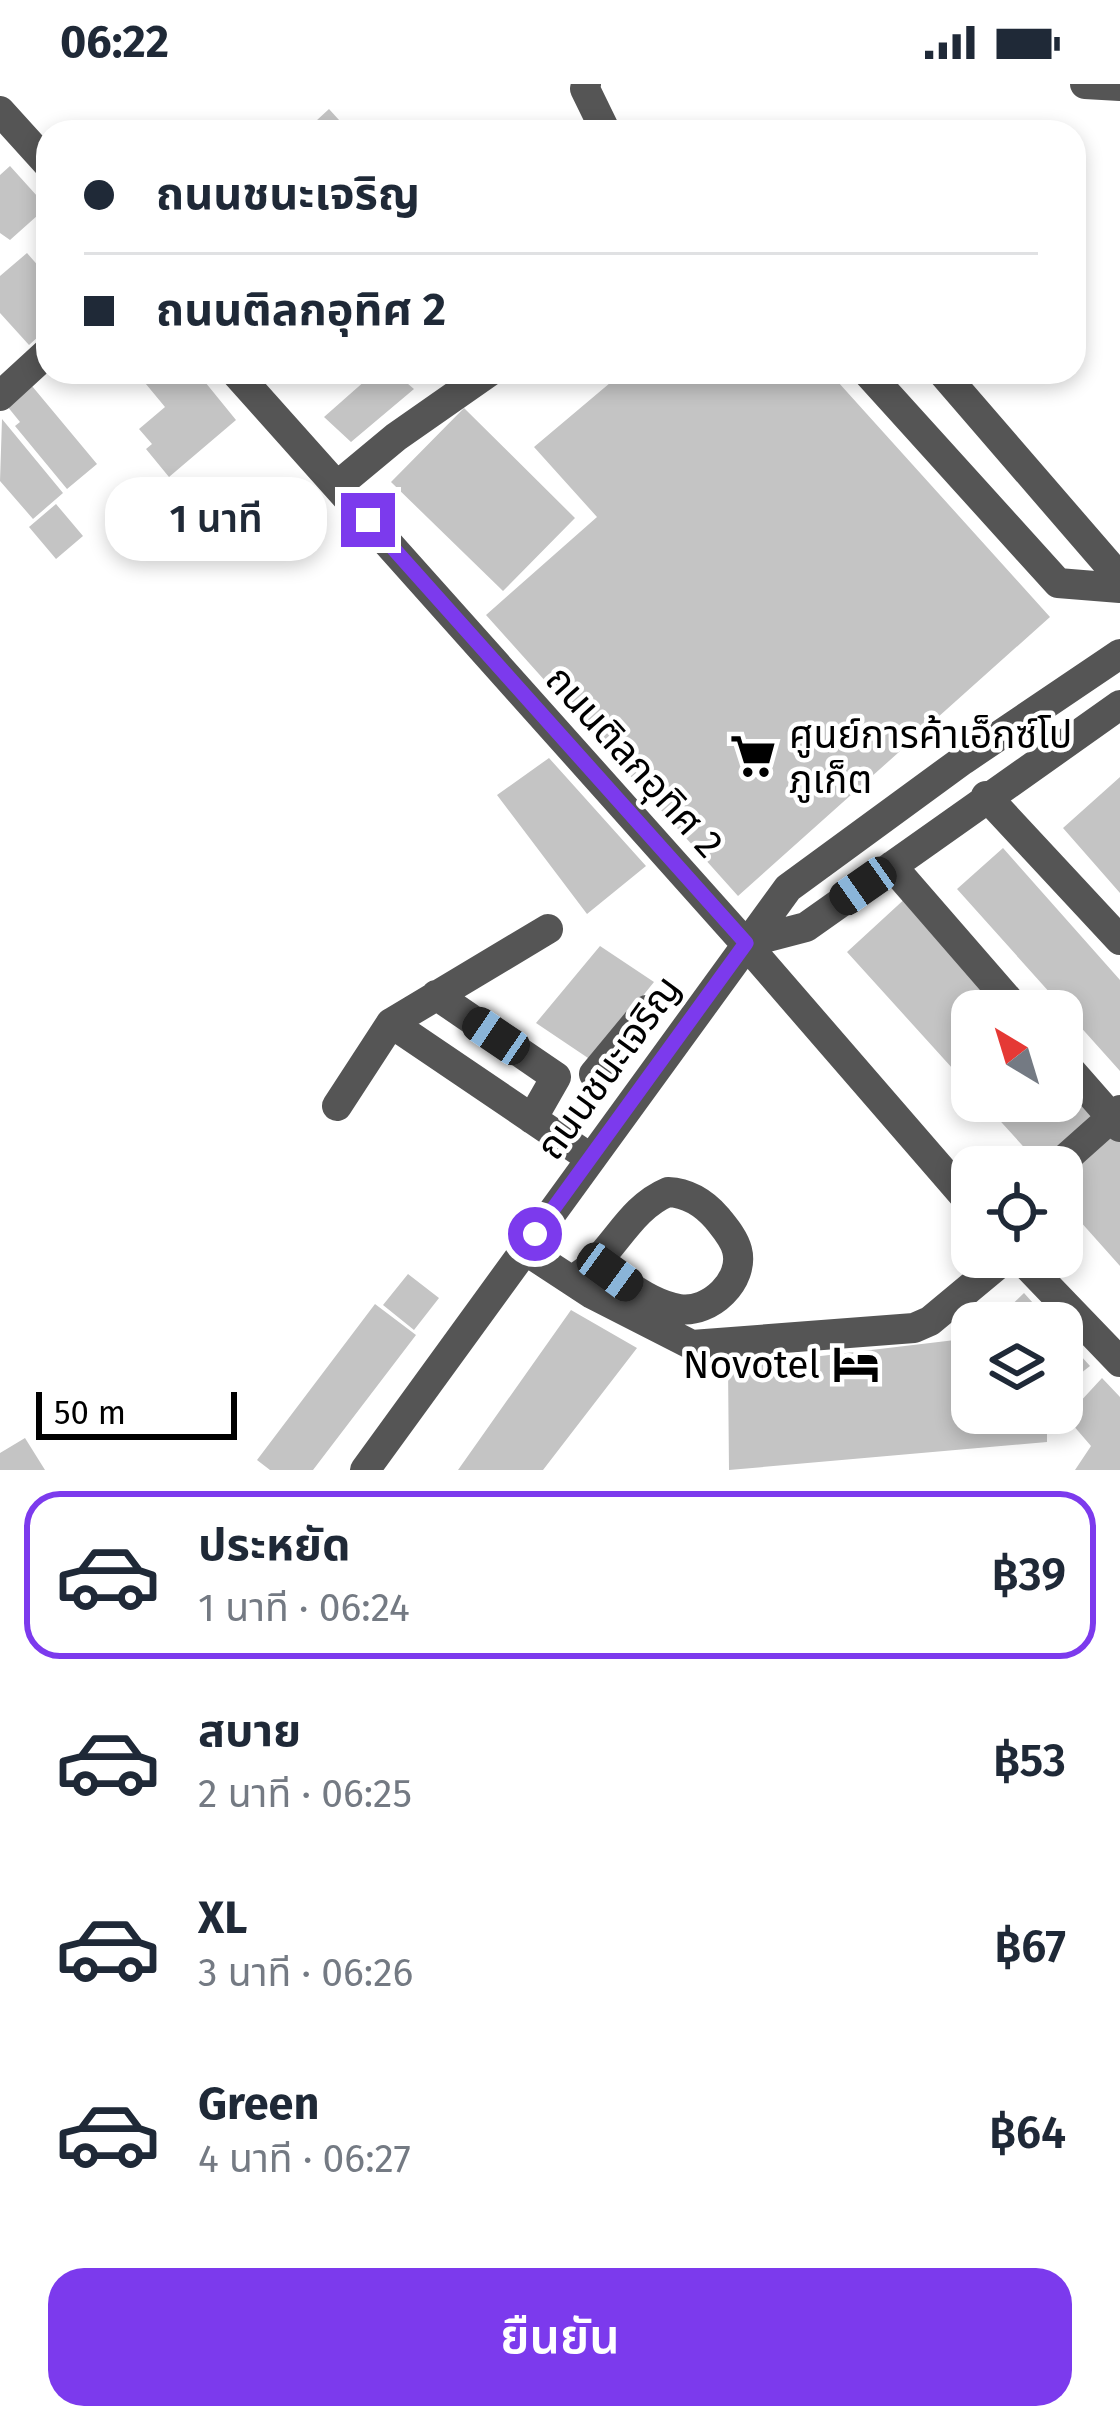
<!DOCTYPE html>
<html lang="th">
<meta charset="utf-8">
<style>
:root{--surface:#fff;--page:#f6f6f7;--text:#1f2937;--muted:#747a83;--line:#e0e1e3;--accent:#7c3aed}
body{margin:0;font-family:"Fira Sans","Noto Sans Thai",sans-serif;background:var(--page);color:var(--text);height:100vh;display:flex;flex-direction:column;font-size:45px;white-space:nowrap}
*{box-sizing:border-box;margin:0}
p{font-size:39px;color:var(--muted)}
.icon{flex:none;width:66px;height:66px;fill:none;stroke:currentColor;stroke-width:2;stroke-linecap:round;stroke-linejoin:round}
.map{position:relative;height:1386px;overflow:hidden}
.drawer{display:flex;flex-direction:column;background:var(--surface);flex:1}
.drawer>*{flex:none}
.guide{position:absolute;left:36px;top:36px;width:1050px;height:264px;border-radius:36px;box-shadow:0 6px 18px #0003;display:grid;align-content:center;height:264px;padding:0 48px;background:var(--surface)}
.needle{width:78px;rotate:322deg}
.tools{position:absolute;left:951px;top:906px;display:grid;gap:24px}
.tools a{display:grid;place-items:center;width:132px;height:132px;border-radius:24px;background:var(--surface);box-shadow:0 6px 18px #0003;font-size:60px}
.scale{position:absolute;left:36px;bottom:30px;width:201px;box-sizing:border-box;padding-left:12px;border:6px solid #000;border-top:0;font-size:33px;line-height:42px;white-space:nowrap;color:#000;-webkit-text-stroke:9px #fff;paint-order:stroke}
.end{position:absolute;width:54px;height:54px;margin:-27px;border:15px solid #7c3aed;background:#fff;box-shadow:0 0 0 6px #fff}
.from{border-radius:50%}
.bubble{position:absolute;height:84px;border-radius:36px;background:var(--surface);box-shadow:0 6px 18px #0003;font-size:39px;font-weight:600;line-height:84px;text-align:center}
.car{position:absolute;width:36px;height:72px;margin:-36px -18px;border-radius:15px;box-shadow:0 0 9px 3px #0007;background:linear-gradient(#222 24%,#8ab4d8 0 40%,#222 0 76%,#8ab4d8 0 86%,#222 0)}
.guide b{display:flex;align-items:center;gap:42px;height:114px;font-size:45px}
.guide b+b{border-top:3px solid var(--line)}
.guide i{width:30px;height:30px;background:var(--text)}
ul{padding:21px 0 0;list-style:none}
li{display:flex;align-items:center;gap:36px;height:168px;margin:0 24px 18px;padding:0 24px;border:6px solid transparent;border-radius:36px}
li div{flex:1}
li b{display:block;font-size:45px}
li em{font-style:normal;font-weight:600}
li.on{border-color:var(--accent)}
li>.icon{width:108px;height:108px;stroke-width:1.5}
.button{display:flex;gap:24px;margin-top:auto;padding:24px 48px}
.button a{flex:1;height:138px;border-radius:36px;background:var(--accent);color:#fff;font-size:48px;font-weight:600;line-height:138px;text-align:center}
.status{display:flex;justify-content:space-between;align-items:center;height:84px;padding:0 60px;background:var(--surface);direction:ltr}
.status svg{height:33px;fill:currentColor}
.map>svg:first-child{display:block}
</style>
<div class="status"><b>06:22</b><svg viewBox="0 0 49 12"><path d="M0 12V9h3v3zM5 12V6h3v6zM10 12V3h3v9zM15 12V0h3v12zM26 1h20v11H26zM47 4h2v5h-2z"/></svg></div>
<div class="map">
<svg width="1120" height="1386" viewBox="0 0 1120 1386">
<rect width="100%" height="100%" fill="#fff"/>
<!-- building -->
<path fill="#c4c4c4" d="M329,25L350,48H304Z
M10,82L47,123L10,156L0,149V91Z
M27,169L48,193V244L29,261L0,229V192Z
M136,288H186L194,298L201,293L236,336L169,393L146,365L152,360L139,345L165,323Z
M375,288H394L414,305L351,358L324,333Z
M623,288H829L1050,533L738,812L486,531L597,433L534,363Z
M32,302L97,380L67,405L15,342L20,338L7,322Z
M464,324L575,434L503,507L391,398Z
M2,335L63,409L33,435L0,397Z
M56,420L83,452L56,475L29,443Z
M549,674L646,782L587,830L497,711Z
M1120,693V809L1063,744Z
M1003,764L1120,896V987L957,805Z
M909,811L1013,927H972V1006L847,868Z
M600,862L654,898L591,976L536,939Z
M1062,981L1108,1032L1042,1083L982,1017H1062Z
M1120,1046V1182L1062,1117V1087Z
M408,1190L439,1214L414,1246L383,1221Z
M1024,1209L1051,1239H993Z
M375,1220L416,1251L313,1386H270L257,1376Z
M571,1226L637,1264L543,1386H458Z
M1062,1251L1090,1282L1062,1304Z
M972,1254V1329H1047V1358L729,1386L728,1283Z
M1102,1294L1120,1313V1386H1075L1091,1362L1066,1333Z
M25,1354L45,1386H0V1369Z"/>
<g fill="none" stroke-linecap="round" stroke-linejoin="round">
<!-- minor -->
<path stroke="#555" stroke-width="30" d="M586,0L585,5L606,48
M1085,0L1120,2
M0,27L48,80
M235,288L745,859L972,1121
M867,288L1058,499L1120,504
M942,288L1120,494
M0,312L48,268
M337,402L396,353L489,288
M986,712L1120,856
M892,782L1018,927
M745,859L806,843L1120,621
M436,911L556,993L532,1035
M391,939L590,1074
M1062,977L1120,1043
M594,990L647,926
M337,1022L391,939L548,845
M1056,1083L1120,1026
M525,1166L592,1210L692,1261L914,1244L930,1237L1007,1173
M1019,1173L1120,1278
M572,1196C612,1175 625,1126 668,1108C688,1109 704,1119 717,1134C724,1143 734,1154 737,1166C745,1196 710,1230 679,1225C649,1220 620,1197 598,1177
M365,1386L788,804L963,676L1120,570"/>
</g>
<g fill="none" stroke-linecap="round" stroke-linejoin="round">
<!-- route -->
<path stroke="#7c3aed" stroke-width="15" d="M368,436L746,859L535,1150"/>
</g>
<!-- icons -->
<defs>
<g id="supermarket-bare" transform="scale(3.6)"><path d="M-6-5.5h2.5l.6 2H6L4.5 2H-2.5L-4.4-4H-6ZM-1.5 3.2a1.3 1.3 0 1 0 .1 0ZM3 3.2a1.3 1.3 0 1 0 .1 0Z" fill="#000" stroke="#fff" stroke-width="2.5" paint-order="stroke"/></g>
<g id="hotel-bare" transform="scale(3.6)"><path d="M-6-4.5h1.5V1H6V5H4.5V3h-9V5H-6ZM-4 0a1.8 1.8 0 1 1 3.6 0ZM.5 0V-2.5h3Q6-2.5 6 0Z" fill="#000" stroke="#fff" stroke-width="2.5" paint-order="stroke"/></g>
</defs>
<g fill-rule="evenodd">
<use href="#supermarket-bare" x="753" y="672"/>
<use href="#hotel-bare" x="856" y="1280"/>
</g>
<g text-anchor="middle" stroke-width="9" stroke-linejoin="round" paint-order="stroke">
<!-- poi labels -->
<g font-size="39" fill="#000" stroke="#fff" text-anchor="start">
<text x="789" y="664">ศูนย์การค้าเอ็กซ์โป<tspan x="789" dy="45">ภูเก็ต</tspan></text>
<text x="820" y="1294" text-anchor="end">Novotel</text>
</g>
<!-- street labels -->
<g font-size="39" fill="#000" stroke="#fff">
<text transform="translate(635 677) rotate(48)" y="14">ถนนติลกอุทิศ 2</text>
<text transform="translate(608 983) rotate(-54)" y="14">ถนนชนะเจริญ</text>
</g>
</g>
</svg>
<div class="tools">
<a><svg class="needle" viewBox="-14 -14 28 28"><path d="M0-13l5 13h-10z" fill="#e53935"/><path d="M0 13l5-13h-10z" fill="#747a83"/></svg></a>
<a><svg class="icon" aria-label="locate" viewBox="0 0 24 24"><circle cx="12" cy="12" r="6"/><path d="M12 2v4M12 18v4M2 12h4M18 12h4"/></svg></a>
<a><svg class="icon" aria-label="layers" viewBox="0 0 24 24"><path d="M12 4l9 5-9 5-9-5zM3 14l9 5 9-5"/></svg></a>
</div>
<div class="scale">50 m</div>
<i class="end from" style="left:535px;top:1150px"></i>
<i class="end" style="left:368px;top:436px"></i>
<div class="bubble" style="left:105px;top:393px;width:222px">1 นาที</div>
<i class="car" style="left:863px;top:802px;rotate:235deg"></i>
<i class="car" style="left:496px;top:952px;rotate:304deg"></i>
<i class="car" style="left:610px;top:1188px;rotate:126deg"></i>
<div class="guide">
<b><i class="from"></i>ถนนชนะเจริญ</b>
<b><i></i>ถนนติลกอุทิศ 2</b>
</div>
</div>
<section class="drawer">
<ul>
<li class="on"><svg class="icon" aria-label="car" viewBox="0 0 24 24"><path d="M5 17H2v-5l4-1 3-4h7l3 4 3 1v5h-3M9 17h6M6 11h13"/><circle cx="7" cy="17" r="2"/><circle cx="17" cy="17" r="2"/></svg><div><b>ประหยัด</b><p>1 นาที · 06:24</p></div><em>฿39</em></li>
<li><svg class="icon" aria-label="car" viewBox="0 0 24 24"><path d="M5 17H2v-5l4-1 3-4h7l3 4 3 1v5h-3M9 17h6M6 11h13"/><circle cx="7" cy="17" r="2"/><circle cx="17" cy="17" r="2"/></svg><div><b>สบาย</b><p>2 นาที · 06:25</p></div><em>฿53</em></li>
<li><svg class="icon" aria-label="car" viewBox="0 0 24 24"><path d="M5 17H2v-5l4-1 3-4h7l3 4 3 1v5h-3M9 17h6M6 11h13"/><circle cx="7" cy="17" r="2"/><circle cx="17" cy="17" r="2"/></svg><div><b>XL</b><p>3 นาที · 06:26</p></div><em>฿67</em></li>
<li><svg class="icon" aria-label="car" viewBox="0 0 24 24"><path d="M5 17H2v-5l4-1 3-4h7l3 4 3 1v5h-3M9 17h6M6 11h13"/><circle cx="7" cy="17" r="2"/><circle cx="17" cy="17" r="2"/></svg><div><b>Green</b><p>4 นาที · 06:27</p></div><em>฿64</em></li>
</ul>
<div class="button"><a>ยืนยัน</a></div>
</section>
